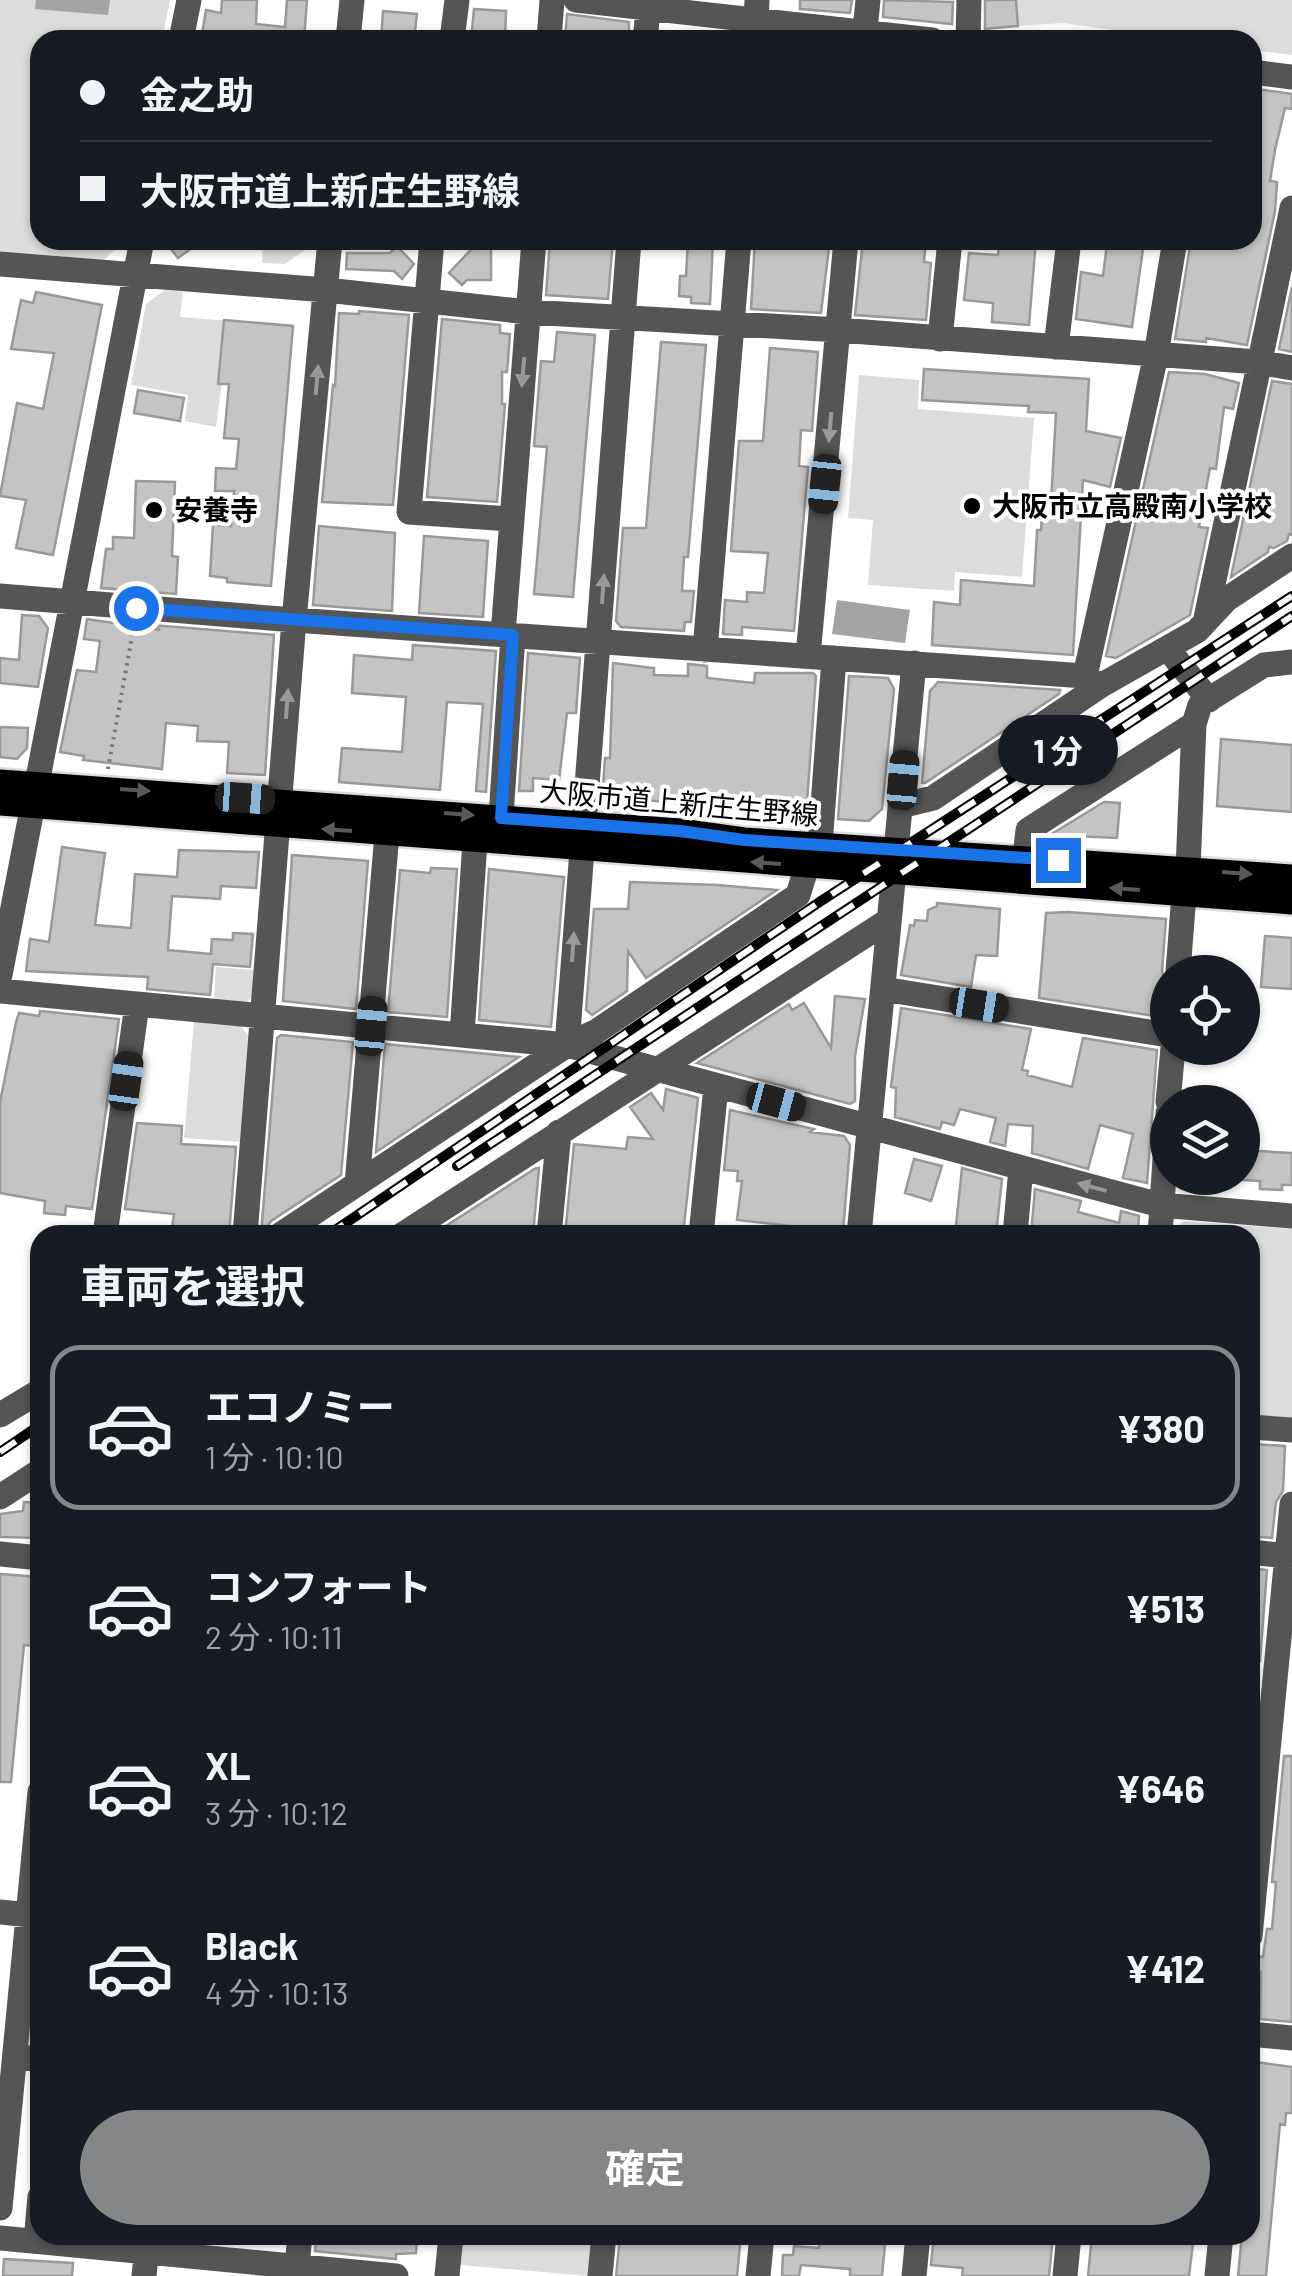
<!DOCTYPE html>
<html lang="ja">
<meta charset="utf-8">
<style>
:root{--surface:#171b24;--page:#20242c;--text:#f1f3f6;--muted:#9ea1a6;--line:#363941;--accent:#858687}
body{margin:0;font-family:Barlow,"Noto Sans JP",sans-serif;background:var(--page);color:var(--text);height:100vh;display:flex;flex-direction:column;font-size:38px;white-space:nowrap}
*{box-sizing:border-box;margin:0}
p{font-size:32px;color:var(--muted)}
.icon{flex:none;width:55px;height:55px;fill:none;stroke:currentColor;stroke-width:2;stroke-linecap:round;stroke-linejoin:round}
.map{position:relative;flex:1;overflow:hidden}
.details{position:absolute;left:30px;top:1225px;width:1230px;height:1020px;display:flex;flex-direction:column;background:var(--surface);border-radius:30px;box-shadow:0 2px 8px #0004}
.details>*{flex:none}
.guide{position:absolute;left:30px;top:30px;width:1232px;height:220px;border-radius:30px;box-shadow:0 2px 8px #0004;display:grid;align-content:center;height:220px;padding:0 50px;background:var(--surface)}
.tools{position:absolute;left:1150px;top:955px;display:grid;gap:20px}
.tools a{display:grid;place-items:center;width:110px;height:110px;border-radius:50%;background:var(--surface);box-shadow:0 2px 8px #0004;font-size:50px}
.end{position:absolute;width:45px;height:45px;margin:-22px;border:12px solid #1a73e8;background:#fff;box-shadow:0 0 0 5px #fff}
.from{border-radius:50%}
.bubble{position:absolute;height:70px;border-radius:35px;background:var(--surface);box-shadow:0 2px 8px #0004;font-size:32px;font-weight:700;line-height:70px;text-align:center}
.car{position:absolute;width:30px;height:60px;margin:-30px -15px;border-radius:12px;box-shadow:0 0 8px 2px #0007;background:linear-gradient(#222 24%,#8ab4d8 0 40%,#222 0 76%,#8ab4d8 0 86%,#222 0)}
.guide b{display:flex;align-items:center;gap:35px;height:95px;font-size:38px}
.guide b+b{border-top:2px solid var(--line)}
.guide i{width:25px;height:25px;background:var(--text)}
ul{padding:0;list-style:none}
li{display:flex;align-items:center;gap:30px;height:165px;margin:0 20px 15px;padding:0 30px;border:5px solid transparent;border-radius:30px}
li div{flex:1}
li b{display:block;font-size:38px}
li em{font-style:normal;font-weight:700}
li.current{border-color:var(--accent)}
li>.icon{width:90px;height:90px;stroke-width:1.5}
h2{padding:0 50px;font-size:45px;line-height:120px}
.cta{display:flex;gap:20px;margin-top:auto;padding:20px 50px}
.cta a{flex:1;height:115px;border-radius:60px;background:var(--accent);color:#fff;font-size:40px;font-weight:700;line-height:115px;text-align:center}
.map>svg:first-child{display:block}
</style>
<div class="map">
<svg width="1292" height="2276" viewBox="0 0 1292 2276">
<rect width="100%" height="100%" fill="#fff"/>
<!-- green -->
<path fill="#dcdcdc" d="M0,0H170L162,40H40V240H125L104,260L0,251Z
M1016,0H1292V55L1253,50L1252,40H1184L1063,23L1018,26Z
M263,240H305V250L285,264L262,263Z
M165,290L183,292L180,317L230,321L216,427L185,421L188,395L131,385L146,304Z
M859,375L919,380L918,409L1034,418L1022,577L955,572L954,591L868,585L873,520L848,518Z
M216,967L254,970L252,997L246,1003L214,1001Z
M194,1021L241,1026L248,1036L240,1142L184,1138Z
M1183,1221L1292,1229V1421L1250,1418V1235H1172L1173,1230Z
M40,1932V2048L24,2047L35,1936Z
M463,2235H592L589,2276L460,2265Z"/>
<!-- water -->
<path fill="#a3a3a3" d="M36,0H110L108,15L35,9Z
M837,600L910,610L905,643L832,634Z"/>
<!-- building -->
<path fill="#c4c4c4" stroke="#999" stroke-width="2.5" d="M222,0H257L256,24L285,27L287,0H307L304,40H201L206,10L221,13Z
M800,0H852L850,13L800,9Z
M884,0L953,2L952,24L883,17Z
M985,0H1016L1018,26L985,29Z
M474,9L506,11L505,40H471Z
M383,11L417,14L414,40H381Z
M567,14L629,22V40H565Z
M1257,89L1292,94V109L1285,108L1275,150L1270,181L1277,182L1275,211L1247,345L1206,338V342L1175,339L1191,240H1252L1256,168H1252V117Z
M164,240H203L178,258Z
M480,240H489L488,245H491V280H467L462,285L449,273Z
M550,240H613L608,299L546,295Z
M688,240H713L710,304L691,303V297L679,296L680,276H686Z
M755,240H830L821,313L751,309Z
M863,240H926L924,262L931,263L926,320L855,315Z
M999,240H1036L1029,325L992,322L993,303L964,300L969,253L998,255Z
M1107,244L1143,249L1132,327L1076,319L1081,272L1103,276Z
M397,246L414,264L402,279L394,271L346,269L347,253H390Z
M1292,287V352L1279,349Z
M36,292L102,305L53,555L16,548L26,500L0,496L17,403L43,409L54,353L11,349L21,300L33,303Z
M359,311L409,315L393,505L322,502L333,385L335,386L339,313L359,314Z
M442,319L500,325V333L510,334L507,372H502V404H505L497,502L427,497Z
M224,320L293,326L271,586L227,582V578L210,576L213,524L231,526L234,491H215L216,468L236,469L239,439L224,438L229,384H218Z
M557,332L595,335L573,597L534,594L547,447L534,446L541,361L554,362Z
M661,342L706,345L688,557H684L682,591H694L691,622H685L684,631L621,627L616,621L623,528H646Z
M770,348L818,352L812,431L801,430L799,466L808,467L794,631L742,627V635L723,634L725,600L747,602V592L764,593L768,553L731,551L739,441H763Z
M924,369L1089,379L1086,431L1121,438L1110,487L1083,480L1073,655L932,645L934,602L960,605L961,580L1034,586L1037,530H1041L1043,501L1051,502L1056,413L1028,412L1029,406L922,400Z
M1169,372L1205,374L1239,383L1233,409L1224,407L1216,469L1210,468L1199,527L1208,528L1190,615L1116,658L1106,656Z
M1272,381L1292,384V535L1289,534L1287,541L1274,548L1269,547L1268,552L1231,577Z
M138,390L184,398L180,421L134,413Z
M136,481L175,482L172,556L178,557L176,594L101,588L106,549H113V537L134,538Z
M319,526L395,533L392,611L313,605Z
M424,536L488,541L483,617L419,613Z
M22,615L39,616L48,628L38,687L0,683V658L19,660Z
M87,619L160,630L153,625L274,635L265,775L227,773L229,742L197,741L198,726L166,723L162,769L83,760L84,756L60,752L77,670L96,672L100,641L84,639Z
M413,645L496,651L486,792L476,791L483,704L447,702L440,790L339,782L342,748L402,752L406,697L352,693L354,655L412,660Z
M528,653L580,658L576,713H567L559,780L533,778V791H519Z
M613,663L654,668V675L688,676V664L707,666V678L754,683L755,673H813L816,676L806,816L645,800L602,801L605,758H610Z
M849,676L888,678L894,689L882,809L869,821L838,819Z
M938,682L1060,690L1059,694L925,783H922L930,691Z
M0,727L28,728L27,748L17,759L0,757Z
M1221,739L1292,745V812L1217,806Z
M1104,802L1120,803L1117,838L1050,835Z
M62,847L105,853L95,925L131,928L135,874L177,877L179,850L259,852L256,888L221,886L220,899L172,896L168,950L211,954L212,939L233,940V933L253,934L250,967L213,964L210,995L147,989L148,977L26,971L30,939L49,942Z
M292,855L368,861L356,1009L283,1001Z
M431,868L457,869L447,1017L388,1012L400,870L430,873Z
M489,869L564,877L551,1027L479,1020Z
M630,882L717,885L777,890L646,978L628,951L627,991L592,1015L586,1010L594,909H628Z
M937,903L1000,909L997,956L976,955L971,987L901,975L910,925L914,926L915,920L927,921L928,910L937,906Z
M1068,912L1166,919L1162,971L1165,982L1161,1017L1039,998L1046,913Z
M1265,936L1292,938V989L1261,987Z
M835,996L865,999L855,1056V1101L850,1104L697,1063L789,1004L792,1010L804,1003L831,1048Z
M901,1008L1031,1029L1022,1070L1028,1071L1027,1075L1072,1087L1083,1038L1157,1050L1147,1183L1123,1178L1133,1134L1100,1125L1088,1169L1032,1153L1033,1126L1008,1124L1005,1146L990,1142L996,1118L960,1109L954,1125L942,1122L940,1129L895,1117L896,1088L891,1087Z
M40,1011L119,1019L92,1209L66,1206L65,1215L44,1213L45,1201L0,1193V1102L16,1022L19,1013L39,1016Z
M281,1035L353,1042L341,1175L271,1221L261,1235L277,1038Z
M385,1044L519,1057L376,1152Z
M666,1089L698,1098L683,1235H565L574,1144L626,1149L628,1137L653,1139L630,1107L651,1093L663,1110Z
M730,1110L814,1129L810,1132L844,1136L850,1145L843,1232L737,1220L742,1181H737L738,1171L724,1170Z
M137,1123L182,1126L181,1144L236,1147L229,1235H171L174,1214L125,1209Z
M1242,1150L1292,1153V1185H1282V1190L1260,1189V1181L1242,1180Z
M914,1159L942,1166L931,1201L905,1193Z
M536,1168H539L533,1235H432Z
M962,1168L1002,1179L996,1235H955Z
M1035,1189L1081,1201L1078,1212L1119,1223L1121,1211L1139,1216L1138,1228L1144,1229V1235H1031Z
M1254,1444L1285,1446L1283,1491L1276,1502L1272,1538L1250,1536V1449H1253Z
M24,1502L40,1503V1538L0,1537V1514L23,1511Z
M1250,1568L1267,1570L1260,1661L1250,1660Z
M0,1574L40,1577L37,1646L24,1645L11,1782H0Z
M1284,1756H1292V2022L1260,2019L1261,1972H1256L1258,1956L1263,1957L1267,1929H1272L1276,1882H1272Z
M1256,2062L1292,2067V2113H1286L1285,2125L1280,2124L1266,2276H1238L1242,2235H1250V2157Z
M332,2235H417L416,2253L396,2254V2259L315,2251L316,2236Z
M645,2235H741L737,2276H616L620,2237L645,2239Z
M820,2235H886L882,2276H850V2269L801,2265L799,2276H782L783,2255H793L794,2246L819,2248Z
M934,2235H1053L1049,2276H962L963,2268L931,2265Z
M1092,2235H1194L1189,2276H1088Z
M4,2259L73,2263L72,2276H3Z"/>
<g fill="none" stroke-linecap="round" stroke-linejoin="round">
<!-- major casing -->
<g stroke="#dbdbdb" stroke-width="30">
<path id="major" d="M0,782L680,831L744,840L1292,877
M0,803L1292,902"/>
</g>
<!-- path -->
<path stroke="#777" stroke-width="4" stroke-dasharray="2.5 5" stroke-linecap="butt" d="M108,769L133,631"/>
<!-- minor -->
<path stroke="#555" stroke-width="25" d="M576,0L932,40
M181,40L189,0
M348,40L352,0
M452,40L457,0
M549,40L552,0
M645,40L649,0
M755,40L757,0
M864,40L868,0
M968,40L969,0
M1252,72L1292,77
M432,240L409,512L510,519
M0,264L326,290L528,312L839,330L1258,362L1292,368
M940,339L950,240
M1056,347L1069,240
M0,596L294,620L1085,676L1100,686
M1206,618L1292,208
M503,634L534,240
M1167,648L1209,700
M705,650L739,240
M808,656L846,240
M1085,676L1156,355L1175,240
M900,806L933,798L1100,686L1197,631L1227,599L1292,556
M501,817L513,635
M820,845L834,658
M1025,857L1028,830L1194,724
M1188,869L1194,724L1200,705L1264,665L1292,662
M1178,972L1184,894
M0,975L142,240
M883,989L1168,1035
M0,991L567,1045L1160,1205L1292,1216
M462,1035L475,841
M567,1045L629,240
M1168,1102L1173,1048
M357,1184L387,834
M105,1235L137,1004
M245,1235L294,620L330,240
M280,1235L567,1045L597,1031L798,895L807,866
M402,1235L889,920
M549,1235L559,1132
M701,1235L716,1086
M859,1235L914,663
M1015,1235L1021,1168
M1160,1235L1168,1113
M0,1415L40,1391
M1250,1427L1292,1430
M0,1497L40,1471
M1250,1552L1287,1556
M0,1554L40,1558
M0,1912L40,1916
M1250,1936L1292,1504
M1250,2034L1292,2038
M15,2057L40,2059
M0,2208L40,1792
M0,2238L396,2276
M36,2241L40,2197
M144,2276L148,2235
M296,2276L300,2235
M447,2276L451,2235
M600,2276L604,2235
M758,2276L762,2235
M914,2276L918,2235
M1065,2276L1069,2235
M1217,2276L1221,2235"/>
<!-- major -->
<use href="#major" stroke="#000" stroke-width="25"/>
<!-- rail casing -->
<g stroke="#000" stroke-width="10">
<path id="rail" d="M457,1166L1292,616
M328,1235L821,901L1292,596
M0,1452L40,1425"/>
</g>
<!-- rail -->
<use href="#rail" stroke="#fff" stroke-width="6" stroke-dasharray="19" stroke-linecap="butt"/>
</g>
<!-- one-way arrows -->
<defs><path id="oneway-solid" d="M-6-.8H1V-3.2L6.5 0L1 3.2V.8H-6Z" transform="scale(2.5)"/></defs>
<g fill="#999">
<use href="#oneway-solid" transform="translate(523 372) rotate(95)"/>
<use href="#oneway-solid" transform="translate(317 380) rotate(-85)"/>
<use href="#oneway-solid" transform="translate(830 427) rotate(95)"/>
<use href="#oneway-solid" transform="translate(603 589) rotate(-86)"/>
<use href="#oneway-solid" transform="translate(287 704) rotate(-86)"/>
<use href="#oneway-solid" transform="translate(573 947) rotate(-86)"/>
<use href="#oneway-solid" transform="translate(1092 1187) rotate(-165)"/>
</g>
<g fill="#595959">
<use href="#oneway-solid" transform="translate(135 790) rotate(4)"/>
<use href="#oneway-solid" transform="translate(459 814) rotate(4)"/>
<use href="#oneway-solid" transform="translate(337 830) rotate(-176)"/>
<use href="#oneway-solid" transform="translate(766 863) rotate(-176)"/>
<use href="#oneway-solid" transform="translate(1237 873) rotate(4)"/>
<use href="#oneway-solid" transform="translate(1125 889) rotate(-176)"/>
</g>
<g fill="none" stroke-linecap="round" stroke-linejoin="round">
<!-- route -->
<path stroke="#1a73e8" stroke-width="12" d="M136,608L513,635L501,818L680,831L744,840L1058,860"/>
</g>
<!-- markers -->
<g fill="#000" stroke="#fff" stroke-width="4">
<circle cx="972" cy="506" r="10"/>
<circle cx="154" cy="510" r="10"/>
</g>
<g text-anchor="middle" stroke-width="8" stroke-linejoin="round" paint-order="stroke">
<!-- poi labels -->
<g font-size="28" font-weight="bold" fill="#000" stroke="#fff" text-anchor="start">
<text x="992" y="516">大阪市立高殿南小学校</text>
<text x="174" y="520">安養寺</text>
</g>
<!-- street labels -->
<g font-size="28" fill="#000" stroke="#fff">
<text transform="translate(679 803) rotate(5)" y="10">大阪市道上新庄生野線</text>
</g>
</g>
</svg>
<div class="tools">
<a><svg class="icon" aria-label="locate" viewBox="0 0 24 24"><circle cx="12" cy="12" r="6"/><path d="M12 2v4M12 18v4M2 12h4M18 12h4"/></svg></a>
<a><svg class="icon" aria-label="layers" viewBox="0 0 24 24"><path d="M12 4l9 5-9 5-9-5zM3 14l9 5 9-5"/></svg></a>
</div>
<i class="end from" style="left:136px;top:608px"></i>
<i class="end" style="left:1058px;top:860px"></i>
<div class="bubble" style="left:998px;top:715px;width:120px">1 分</div>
<i class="car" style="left:825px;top:484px;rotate:186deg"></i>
<i class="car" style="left:903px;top:780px;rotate:5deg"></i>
<i class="car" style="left:245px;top:798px;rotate:94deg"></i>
<i class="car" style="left:979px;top:1005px;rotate:99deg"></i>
<i class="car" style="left:371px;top:1026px;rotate:5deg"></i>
<i class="car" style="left:126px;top:1081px;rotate:8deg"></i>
<i class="car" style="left:776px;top:1102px;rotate:105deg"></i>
<div class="guide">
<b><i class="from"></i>金之助</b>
<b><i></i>大阪市道上新庄生野線</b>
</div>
<section class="details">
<h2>車両を選択</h2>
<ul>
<li class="current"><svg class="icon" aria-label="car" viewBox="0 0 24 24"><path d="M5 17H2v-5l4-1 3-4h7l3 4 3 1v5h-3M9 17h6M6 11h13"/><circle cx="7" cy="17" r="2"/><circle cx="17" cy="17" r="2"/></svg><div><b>エコノミー</b><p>1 分 · 10:10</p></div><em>¥380</em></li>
<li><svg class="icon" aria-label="car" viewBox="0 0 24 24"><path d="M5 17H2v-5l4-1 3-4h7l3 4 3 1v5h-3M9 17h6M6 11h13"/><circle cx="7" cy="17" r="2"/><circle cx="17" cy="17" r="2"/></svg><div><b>コンフォート</b><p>2 分 · 10:11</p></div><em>¥513</em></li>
<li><svg class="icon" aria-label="car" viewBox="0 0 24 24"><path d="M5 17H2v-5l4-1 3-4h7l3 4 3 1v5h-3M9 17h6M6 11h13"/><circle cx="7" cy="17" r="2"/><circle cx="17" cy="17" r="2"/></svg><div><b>XL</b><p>3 分 · 10:12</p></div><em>¥646</em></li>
<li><svg class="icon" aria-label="car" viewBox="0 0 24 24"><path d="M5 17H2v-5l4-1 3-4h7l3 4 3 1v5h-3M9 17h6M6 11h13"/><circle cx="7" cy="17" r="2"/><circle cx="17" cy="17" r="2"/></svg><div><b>Black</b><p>4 分 · 10:13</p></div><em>¥412</em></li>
</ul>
<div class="cta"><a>確定</a></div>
</section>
</div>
